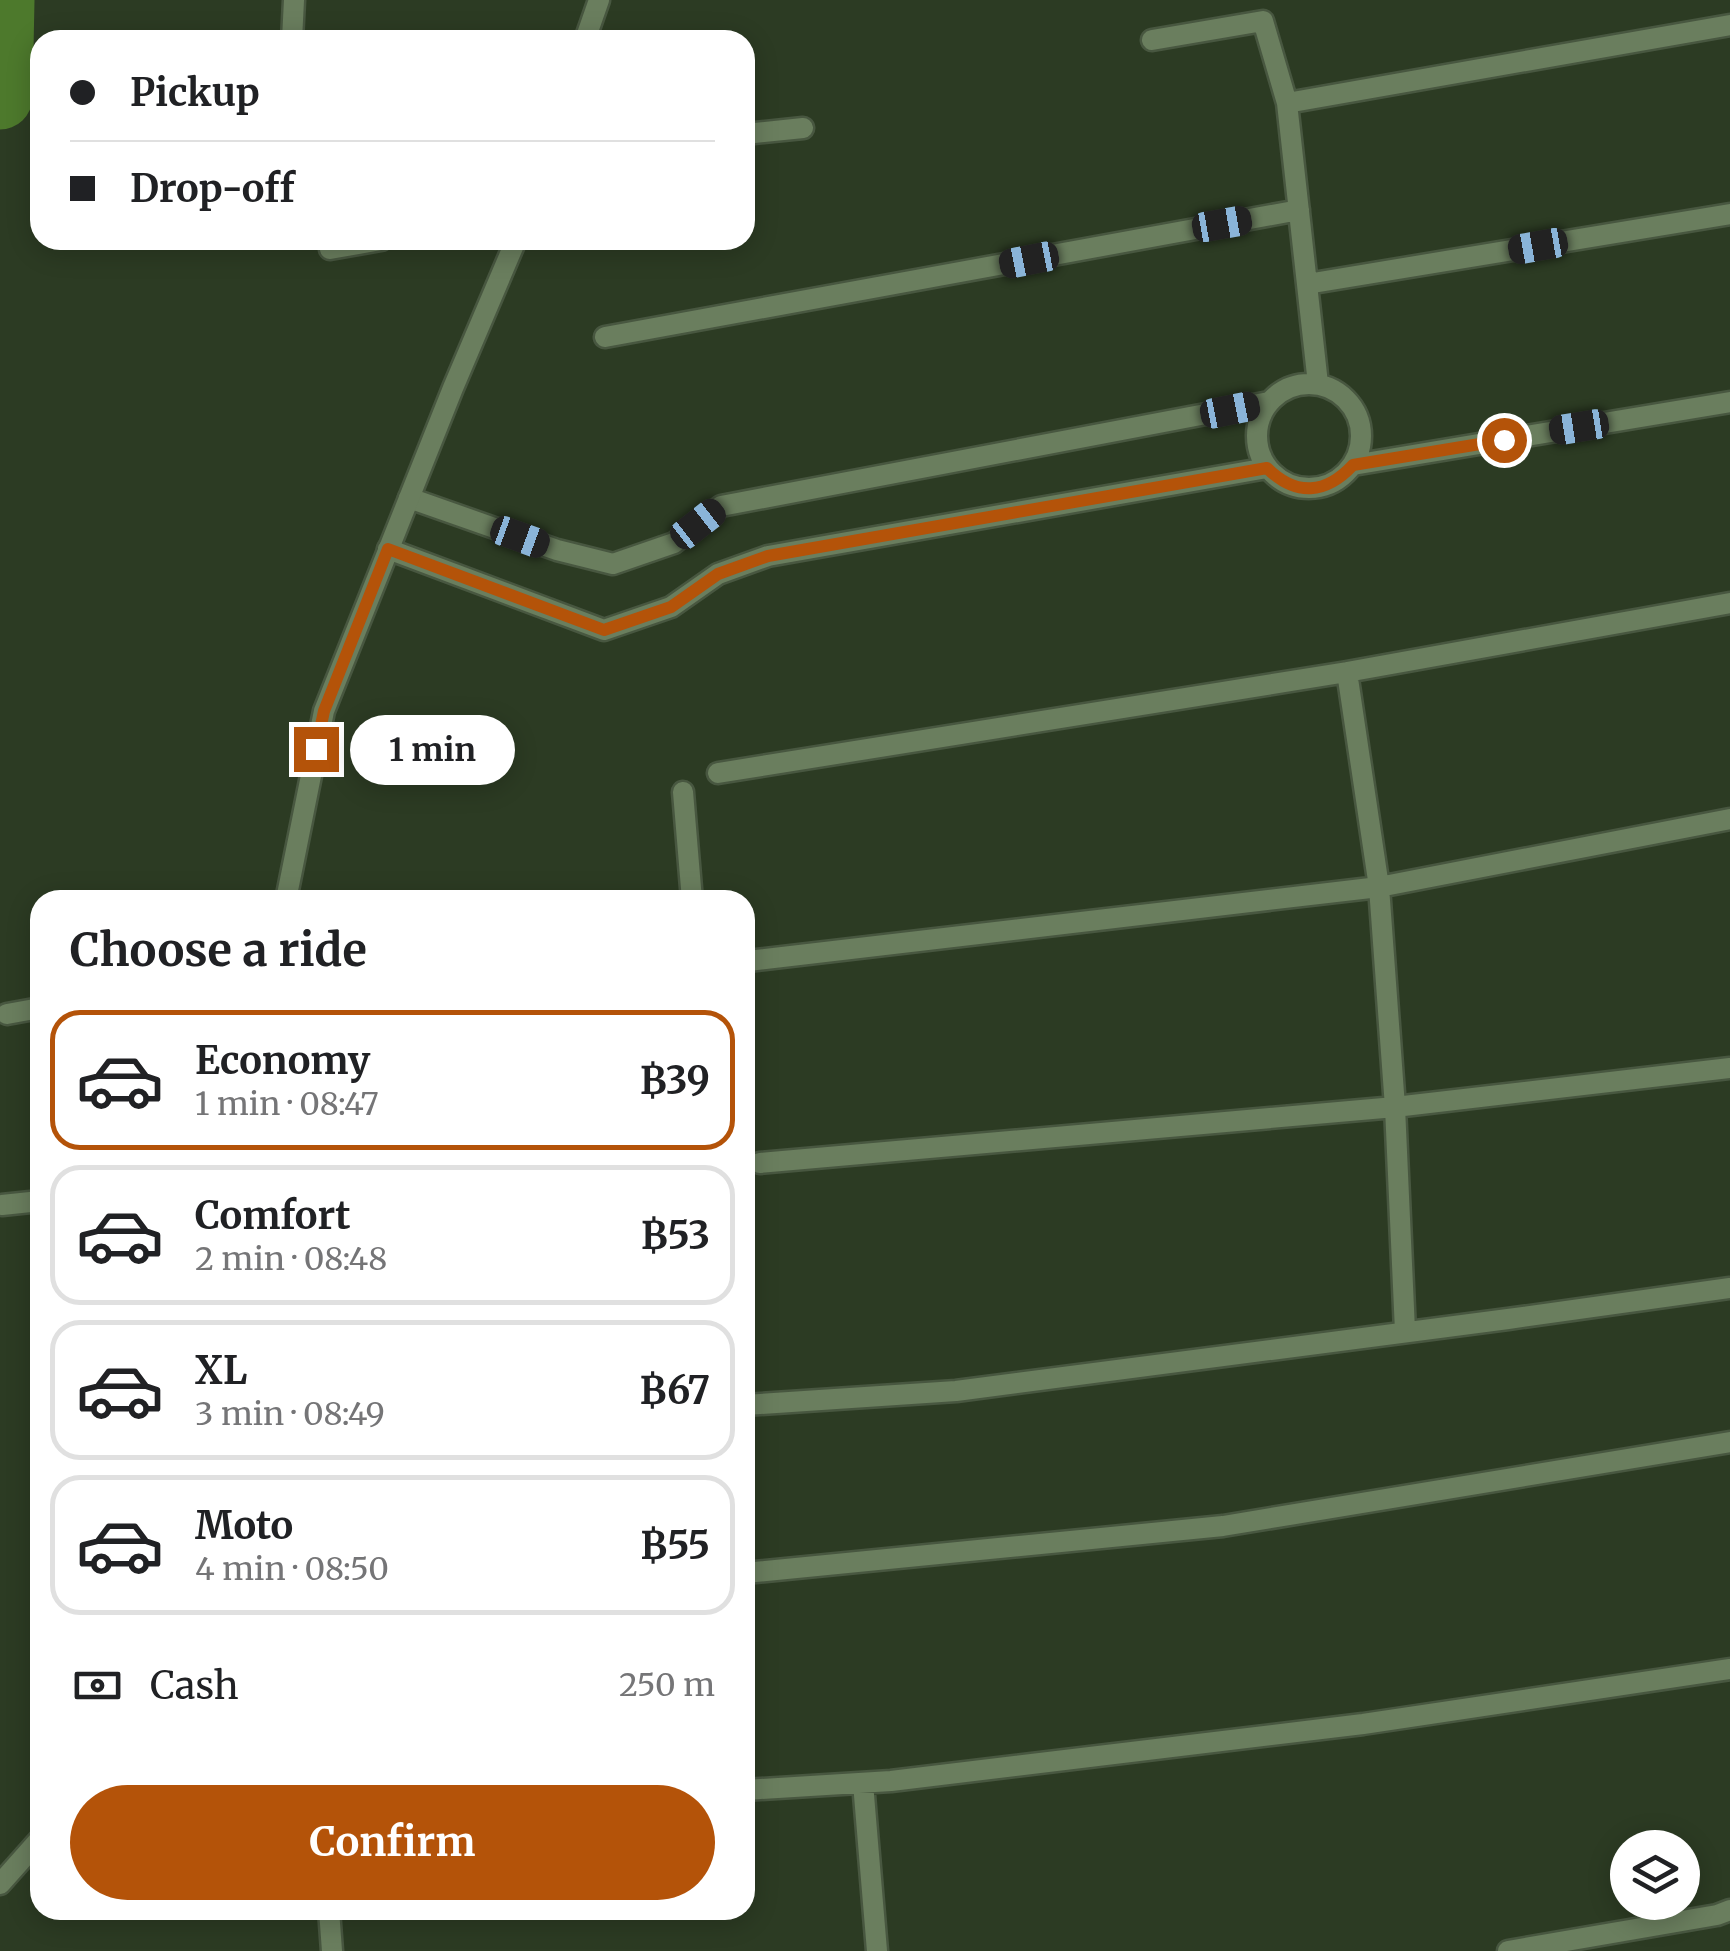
<!DOCTYPE html>
<meta charset="utf-8">
<style>
:root{--surface:#fff;--page:#f6f6f6;--text:#202124;--muted:#757577;--line:#e0e0e0;--accent:#b45309}
body{margin:0;font-family:Merriweather,serif;background:var(--page);color:var(--text);height:100vh;display:flex;flex-direction:column;font-size:38px;white-space:nowrap}
*{box-sizing:border-box;margin:0}
p{font-size:32px;color:var(--muted)}
.icon{flex:none;width:55px;height:55px;fill:none;stroke:currentColor;stroke-width:2;stroke-linecap:round;stroke-linejoin:round}
.map{position:relative;flex:1;overflow:hidden}
.details{position:absolute;left:30px;top:890px;width:725px;height:1030px;display:flex;flex-direction:column;background:var(--surface);border-radius:30px;box-shadow:0 5px 25px #0003}
.details>*{flex:none}
.hud{position:absolute;left:30px;top:30px;width:725px;height:220px;border-radius:30px;box-shadow:0 5px 25px #0003;display:grid;align-content:center;height:220px;padding:0 40px;background:var(--surface)}
.tools{position:absolute;left:1610px;top:1830px;display:grid;gap:20px}
.tools a{display:grid;place-items:center;width:90px;height:90px;border-radius:50%;background:var(--surface);box-shadow:0 5px 25px #0003;font-size:50px}
.end{position:absolute;width:45px;height:45px;margin:-22px;border:12px solid #b45309;background:#fff;box-shadow:0 0 0 5px #fff}
.from{border-radius:50%}
.bubble{position:absolute;height:70px;border-radius:35px;background:var(--surface);box-shadow:0 5px 25px #0003;font-size:32px;font-weight:700;line-height:70px;text-align:center}
.car{position:absolute;width:30px;height:60px;margin:-30px -15px;border-radius:12px;box-shadow:0 0 8px 2px #0007;background:linear-gradient(#222 24%,#8ab4d8 0 40%,#222 0 76%,#8ab4d8 0 86%,#222 0)}
.hud b{display:flex;align-items:center;gap:35px;height:95px;font-size:38px}
.hud b+b{border-top:2px solid var(--line)}
.hud i{width:25px;height:25px;background:var(--text)}
ul{padding:0;list-style:none}
li{display:flex;align-items:center;gap:30px;height:140px;margin:0 20px 15px;padding:0 20px;border:5px solid var(--line);border-radius:30px}
li div{flex:1}
li b{display:block;font-size:38px}
li em{font-style:normal;font-weight:700}
li.selected{border-color:var(--accent)}
li>.icon{width:90px;height:90px;stroke-width:1.5}
h2{padding:0 40px;font-size:45px;line-height:120px}
.pay{display:flex;align-items:center;gap:25px;height:110px;padding:0 40px;font-size:38px}
.pay p{margin-inline-start:auto}
.primary-button{display:flex;gap:20px;margin-top:auto;padding:20px 40px}
.primary-button a{flex:1;height:115px;border-radius:60px;background:var(--accent);color:#fff;font-size:40px;font-weight:700;line-height:115px;text-align:center}
.map>svg:first-child{display:block}
</style>
<div class="map">
<svg width="1730" height="1951" viewBox="0 0 1730 1951">
<rect width="100%" height="100%" fill="#2c3b23"/>
<g fill="none" stroke-linecap="round" stroke-linejoin="round">
<!-- river -->
<path stroke="#4d792c" stroke-width="65" d="M0,97L2,0"/>
<!-- service casing -->
<g stroke="#485740" stroke-width="25">
<path id="service" d="M292,40L294,0"/>
</g>
<!-- minor casing -->
<g stroke="#485740" stroke-width="25">
<path id="minor" d="M1152,40L1263,21L1287,103L1318,384
M1287,103L1730,25
M745,134L803,128
M330,249L381,240
M1307,284L1730,214
M605,337L1299,210
M1257 436a52 52 0 1 1 104 0a52 52 0 1 1-104 0Z
M1353,465L1730,402
M409,498L557,550L613,564L674,543L721,506L1269,402
M388,549L604,630L671,607L718,574L768,556L1267,468
M1347,672L1730,603
M718,773L1347,672L1379,887L1395,1107L1405,1331
M683,792L692,900
M748,961L1379,887L1730,819
M7,1014L40,1008
M760,1163L1395,1107L1730,1068
M2,1205L40,1201
M745,1405L956,1391L1508,1319L1730,1288
M745,1573L1223,1526L1730,1442
M863,1783L877,1951
M745,1790L891,1781L1363,1724L1730,1669
M0,1884L40,1839
M1508,1951L1717,1915L1730,1910"/>
</g>
<!-- tertiary casing -->
<g stroke="#485740" stroke-width="25">
<path id="tertiary" d="M585,40L599,0
M286,900L324,711L453,388L516,240
M329,1910L332,1951"/>
</g>
<!-- service -->
<use href="#service" stroke="#6a7e5e" stroke-width="20"/>
<!-- minor -->
<use href="#minor" stroke="#6a7e5e" stroke-width="20"/>
<!-- tertiary -->
<use href="#tertiary" stroke="#6a7e5e" stroke-width="20"/>
</g>
<g fill="none" stroke-linecap="round" stroke-linejoin="round">
<!-- route -->
<path stroke="#b45309" stroke-width="12" d="M316,749L324,711L388,549L604,630L671,607L718,574L768,556L1267,468C1296,497 1326,494 1353,465L1504,440"/>
</g>
</svg>
<div class="tools">
<a><svg class="icon" aria-label="layers" viewBox="0 0 24 24"><path d="M12 4l9 5-9 5-9-5zM3 14l9 5 9-5"/></svg></a>
</div>
<i class="end from" style="left:1504px;top:440px"></i>
<i class="end" style="left:316px;top:749px"></i>
<div class="bubble" style="left:350px;top:715px;width:165px">1 min</div>
<i class="car" style="left:1222px;top:224px;rotate:80deg"></i>
<i class="car" style="left:1538px;top:246px;rotate:260deg"></i>
<i class="car" style="left:1029px;top:260px;rotate:259deg"></i>
<i class="car" style="left:1230px;top:410px;rotate:79deg"></i>
<i class="car" style="left:1579px;top:427px;rotate:261deg"></i>
<i class="car" style="left:698px;top:524px;rotate:52deg"></i>
<i class="car" style="left:520px;top:537px;rotate:110deg"></i>
<div class="hud">
<b><i class="from"></i>Pickup</b>
<b><i></i>Drop-off</b>
</div>
<section class="details">
<h2>Choose a ride</h2>
<ul>
<li class="selected"><svg class="icon" aria-label="car" viewBox="0 0 24 24"><path d="M5 17H2v-5l4-1 3-4h7l3 4 3 1v5h-3M9 17h6M6 11h13"/><circle cx="7" cy="17" r="2"/><circle cx="17" cy="17" r="2"/></svg><div><b>Economy</b><p>1 min · 08:47</p></div><em>฿39</em></li>
<li><svg class="icon" aria-label="car" viewBox="0 0 24 24"><path d="M5 17H2v-5l4-1 3-4h7l3 4 3 1v5h-3M9 17h6M6 11h13"/><circle cx="7" cy="17" r="2"/><circle cx="17" cy="17" r="2"/></svg><div><b>Comfort</b><p>2 min · 08:48</p></div><em>฿53</em></li>
<li><svg class="icon" aria-label="car" viewBox="0 0 24 24"><path d="M5 17H2v-5l4-1 3-4h7l3 4 3 1v5h-3M9 17h6M6 11h13"/><circle cx="7" cy="17" r="2"/><circle cx="17" cy="17" r="2"/></svg><div><b>XL</b><p>3 min · 08:49</p></div><em>฿67</em></li>
<li><svg class="icon" aria-label="car" viewBox="0 0 24 24"><path d="M5 17H2v-5l4-1 3-4h7l3 4 3 1v5h-3M9 17h6M6 11h13"/><circle cx="7" cy="17" r="2"/><circle cx="17" cy="17" r="2"/></svg><div><b>Moto</b><p>4 min · 08:50</p></div><em>฿55</em></li>
</ul>
<div class="pay"><svg class="icon" aria-label="cash" viewBox="0 0 24 24"><path d="M3 7h18v10H3z"/><circle cx="12" cy="12" r="2"/></svg>Cash<p>250 m</p></div>
<div class="primary-button"><a>Confirm</a></div>
</section>
</div>
